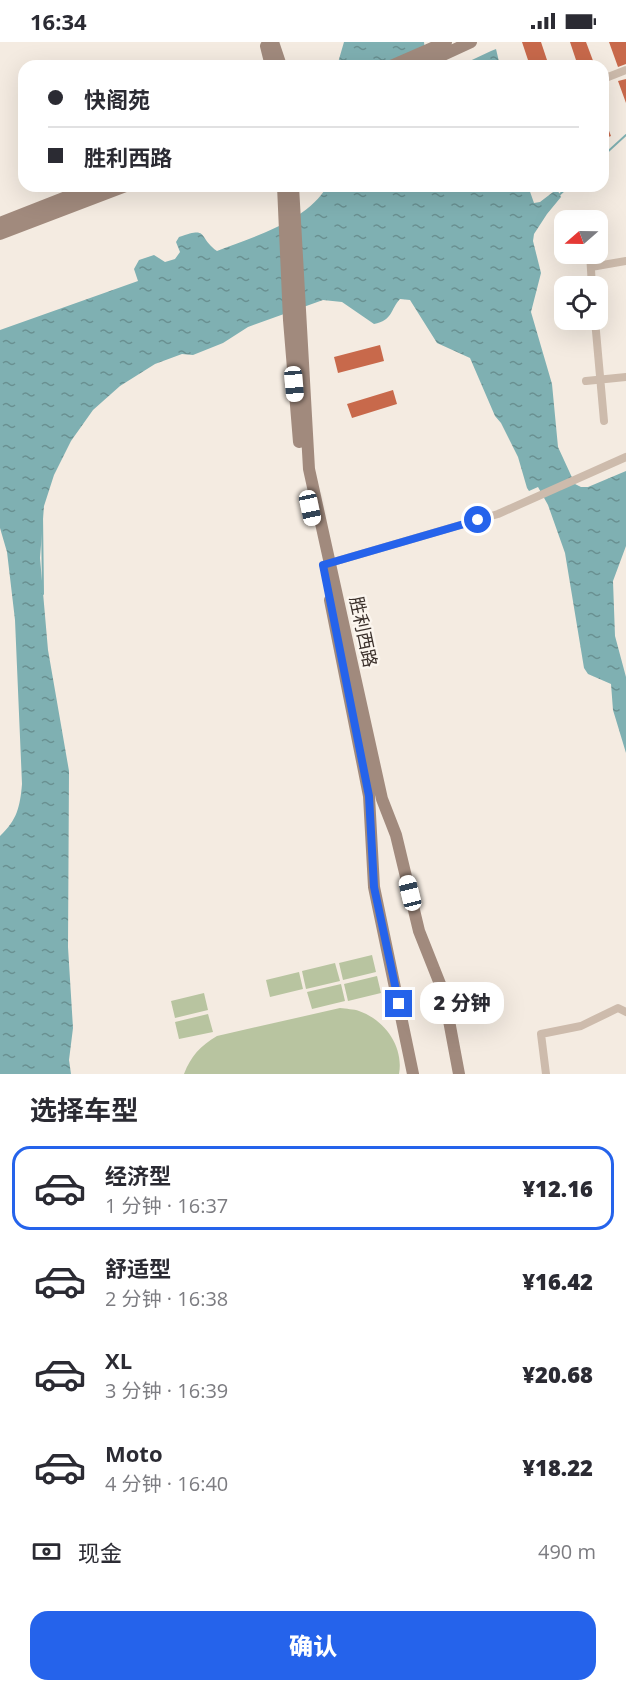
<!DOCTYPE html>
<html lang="zh">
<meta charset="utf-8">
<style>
:root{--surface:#fff;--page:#f2f2f3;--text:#2b2b33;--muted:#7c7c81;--line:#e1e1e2;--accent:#2563eb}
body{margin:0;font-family:"Open Sans","Noto Sans SC",sans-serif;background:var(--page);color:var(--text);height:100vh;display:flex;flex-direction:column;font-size:22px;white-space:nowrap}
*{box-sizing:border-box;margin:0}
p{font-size:20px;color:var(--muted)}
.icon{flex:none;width:33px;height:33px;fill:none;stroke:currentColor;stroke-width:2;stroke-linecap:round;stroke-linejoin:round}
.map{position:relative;height:1032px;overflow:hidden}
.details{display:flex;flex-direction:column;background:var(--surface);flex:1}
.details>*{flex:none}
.guide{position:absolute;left:18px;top:18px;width:591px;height:132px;border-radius:18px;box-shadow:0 6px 24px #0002;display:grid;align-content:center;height:132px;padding:0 30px;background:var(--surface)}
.needle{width:39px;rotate:250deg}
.tools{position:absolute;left:554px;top:168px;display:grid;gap:12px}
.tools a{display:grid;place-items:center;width:54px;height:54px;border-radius:12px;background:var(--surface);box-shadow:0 6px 24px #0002;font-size:30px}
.end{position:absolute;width:27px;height:27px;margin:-14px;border:8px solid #2563eb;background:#fff;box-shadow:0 0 0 3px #fff}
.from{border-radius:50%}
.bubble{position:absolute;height:42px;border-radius:18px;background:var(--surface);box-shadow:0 6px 24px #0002;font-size:20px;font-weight:800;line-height:42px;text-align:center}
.car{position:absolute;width:18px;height:36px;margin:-18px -9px;border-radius:8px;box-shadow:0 0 4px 2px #0007;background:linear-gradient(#fff 24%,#345 0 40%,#fff 0 76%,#345 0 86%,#fff 0)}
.guide b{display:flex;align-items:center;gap:21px;height:57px;font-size:22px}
.guide b+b{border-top:2px solid var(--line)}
.guide i{width:15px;height:15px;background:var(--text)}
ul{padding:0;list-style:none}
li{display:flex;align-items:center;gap:18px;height:84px;margin:0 12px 9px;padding:0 18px;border:3px solid transparent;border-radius:18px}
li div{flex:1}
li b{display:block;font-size:22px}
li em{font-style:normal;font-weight:800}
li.on{border-color:var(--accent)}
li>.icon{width:54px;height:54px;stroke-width:1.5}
h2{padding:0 30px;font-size:27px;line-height:72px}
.pay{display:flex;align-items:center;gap:15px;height:66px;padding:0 30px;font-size:22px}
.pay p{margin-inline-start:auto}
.button{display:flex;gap:12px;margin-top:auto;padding:12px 30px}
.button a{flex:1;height:69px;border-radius:18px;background:var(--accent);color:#fff;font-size:24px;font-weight:800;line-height:69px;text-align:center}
.status{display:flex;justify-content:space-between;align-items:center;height:42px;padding:0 30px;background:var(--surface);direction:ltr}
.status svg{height:16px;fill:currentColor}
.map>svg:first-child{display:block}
</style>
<div class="status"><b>16:34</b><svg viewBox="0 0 49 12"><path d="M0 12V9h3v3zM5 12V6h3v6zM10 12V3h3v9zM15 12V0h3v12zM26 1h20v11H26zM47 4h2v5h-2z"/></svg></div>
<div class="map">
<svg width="626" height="1032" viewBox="0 0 626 1032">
<defs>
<pattern id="water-ripples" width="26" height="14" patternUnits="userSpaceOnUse" patternTransform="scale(1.5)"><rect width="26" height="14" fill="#7fb0b2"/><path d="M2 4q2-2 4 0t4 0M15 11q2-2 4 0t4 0" fill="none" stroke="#699091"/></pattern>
</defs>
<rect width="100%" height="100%" fill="#f4ebe1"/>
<!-- pitch -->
<path fill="#b8c4a0" d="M372,913L376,930L343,938L339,921Z
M335,921L340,939L306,947L302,929Z
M299,930L303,947L270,955L266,938Z
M377,934L381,951L348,959L344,942Z
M341,942L345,959L312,967L307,950Z
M204,951L208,968L175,976L171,959Z
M340,966C346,967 354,967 359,969C385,978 404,1005 399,1032H184C191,1014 200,1004 217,994Z
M208,972L213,990L179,997L175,980Z"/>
<!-- water -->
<path fill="url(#water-ripples)" d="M344,0H424L427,24H337Z
M496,7L500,24H459L491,9Z
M327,144H528L534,161L540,160L557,147L561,155L547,172L534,192L533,199L541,231L531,270L552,342L558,405L575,442L581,445H588L626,429V504L613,539L615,594L626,635V711L613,668L611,642L588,632L584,626L565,511L548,463L538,445L529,449L527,446L518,415L501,381L495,374L470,316L437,301L410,258L400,257C390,268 393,278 374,282L342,260L323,258L248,285L223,301L193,313L182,312L155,322L120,344L93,368L71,399L54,433L44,464L40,516L48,608L69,729L68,905L73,986L69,1018L71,1032H0V794C17,778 20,765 22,742L15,578L7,510L0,486V288L138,239L134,227L139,218L154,213L165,220L175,217L180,210L176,200L179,195C210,184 197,195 217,209C253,195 308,179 327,144Z"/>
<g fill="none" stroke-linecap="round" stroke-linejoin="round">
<!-- stream -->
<path stroke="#7fb0b2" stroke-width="2" d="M603,114L626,93
M558,154L569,144
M42,473L43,552"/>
</g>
<!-- building -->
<path fill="#c8694b" d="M522,0H541L549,24H530Z
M570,0H586L595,24H578Z
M609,0H626V22L618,25Z
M626,37V61L618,39Z
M603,73L611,94L603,97Z
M380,303L384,319L338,331L334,315Z
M393,348L397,362L352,376L347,362Z"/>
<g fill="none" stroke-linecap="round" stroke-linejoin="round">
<!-- minor -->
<path stroke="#cdbbac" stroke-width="8" d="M603,37L626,28
M590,212L592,244
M591,225L626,219
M595,278L604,379
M586,339L626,335
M323,523L498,472L626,415
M546,1032L541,992L581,984L618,966L626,970"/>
<!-- secondary -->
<path stroke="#a18a7d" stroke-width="12" d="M273,0L281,24
M266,4L271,24
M391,24L446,0
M419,24L471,0
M283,144L289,278L299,400
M293,144L309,427L382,757L396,793L419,889L444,952L459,1032
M0,181L94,144
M0,192L126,144
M330,558L369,754L374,845L413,1032"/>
</g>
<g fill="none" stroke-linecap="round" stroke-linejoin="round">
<!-- route -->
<path stroke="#2563eb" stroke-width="8" d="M399,962L374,845L369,754L323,523L478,478"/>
</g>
<g text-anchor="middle" stroke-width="5" stroke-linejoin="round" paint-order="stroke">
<!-- street labels -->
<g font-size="18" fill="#3b302b" stroke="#fbf5ee">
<text transform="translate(363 590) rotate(78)" y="6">胜利西路</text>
</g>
</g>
</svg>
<div class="tools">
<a><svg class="needle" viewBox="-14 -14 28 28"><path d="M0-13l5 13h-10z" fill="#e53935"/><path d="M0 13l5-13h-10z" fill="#7c7c81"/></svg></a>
<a><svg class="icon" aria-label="locate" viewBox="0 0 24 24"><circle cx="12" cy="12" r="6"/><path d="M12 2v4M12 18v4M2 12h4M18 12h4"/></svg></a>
</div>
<i class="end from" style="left:478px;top:478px"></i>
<i class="end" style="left:399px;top:962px"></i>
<div class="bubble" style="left:420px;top:940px;width:84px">2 分钟</div>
<i class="car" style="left:294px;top:342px;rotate:175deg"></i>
<i class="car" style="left:310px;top:466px;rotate:168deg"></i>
<i class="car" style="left:410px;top:851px;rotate:346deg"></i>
<div class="guide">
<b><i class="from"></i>快阁苑</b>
<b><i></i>胜利西路</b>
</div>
</div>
<section class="details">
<h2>选择车型</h2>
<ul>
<li class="on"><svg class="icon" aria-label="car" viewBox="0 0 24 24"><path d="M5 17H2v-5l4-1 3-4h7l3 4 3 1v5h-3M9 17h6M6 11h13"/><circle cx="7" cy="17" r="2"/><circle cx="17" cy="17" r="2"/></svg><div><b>经济型</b><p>1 分钟 · 16:37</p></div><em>¥12.16</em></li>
<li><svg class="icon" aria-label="car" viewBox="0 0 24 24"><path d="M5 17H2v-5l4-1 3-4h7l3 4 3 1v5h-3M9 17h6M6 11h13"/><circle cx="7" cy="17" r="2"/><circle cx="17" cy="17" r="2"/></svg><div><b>舒适型</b><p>2 分钟 · 16:38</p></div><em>¥16.42</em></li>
<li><svg class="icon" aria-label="car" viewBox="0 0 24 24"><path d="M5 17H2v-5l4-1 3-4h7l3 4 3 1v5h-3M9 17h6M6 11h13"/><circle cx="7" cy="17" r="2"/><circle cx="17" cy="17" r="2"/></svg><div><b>XL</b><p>3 分钟 · 16:39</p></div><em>¥20.68</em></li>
<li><svg class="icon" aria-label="car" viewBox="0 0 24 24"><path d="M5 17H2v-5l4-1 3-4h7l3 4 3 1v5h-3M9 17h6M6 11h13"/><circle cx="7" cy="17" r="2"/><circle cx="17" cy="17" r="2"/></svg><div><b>Moto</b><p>4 分钟 · 16:40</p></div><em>¥18.22</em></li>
</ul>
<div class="pay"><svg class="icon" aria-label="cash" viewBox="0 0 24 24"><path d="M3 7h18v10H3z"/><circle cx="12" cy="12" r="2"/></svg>现金<p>490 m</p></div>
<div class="button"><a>确认</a></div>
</section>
